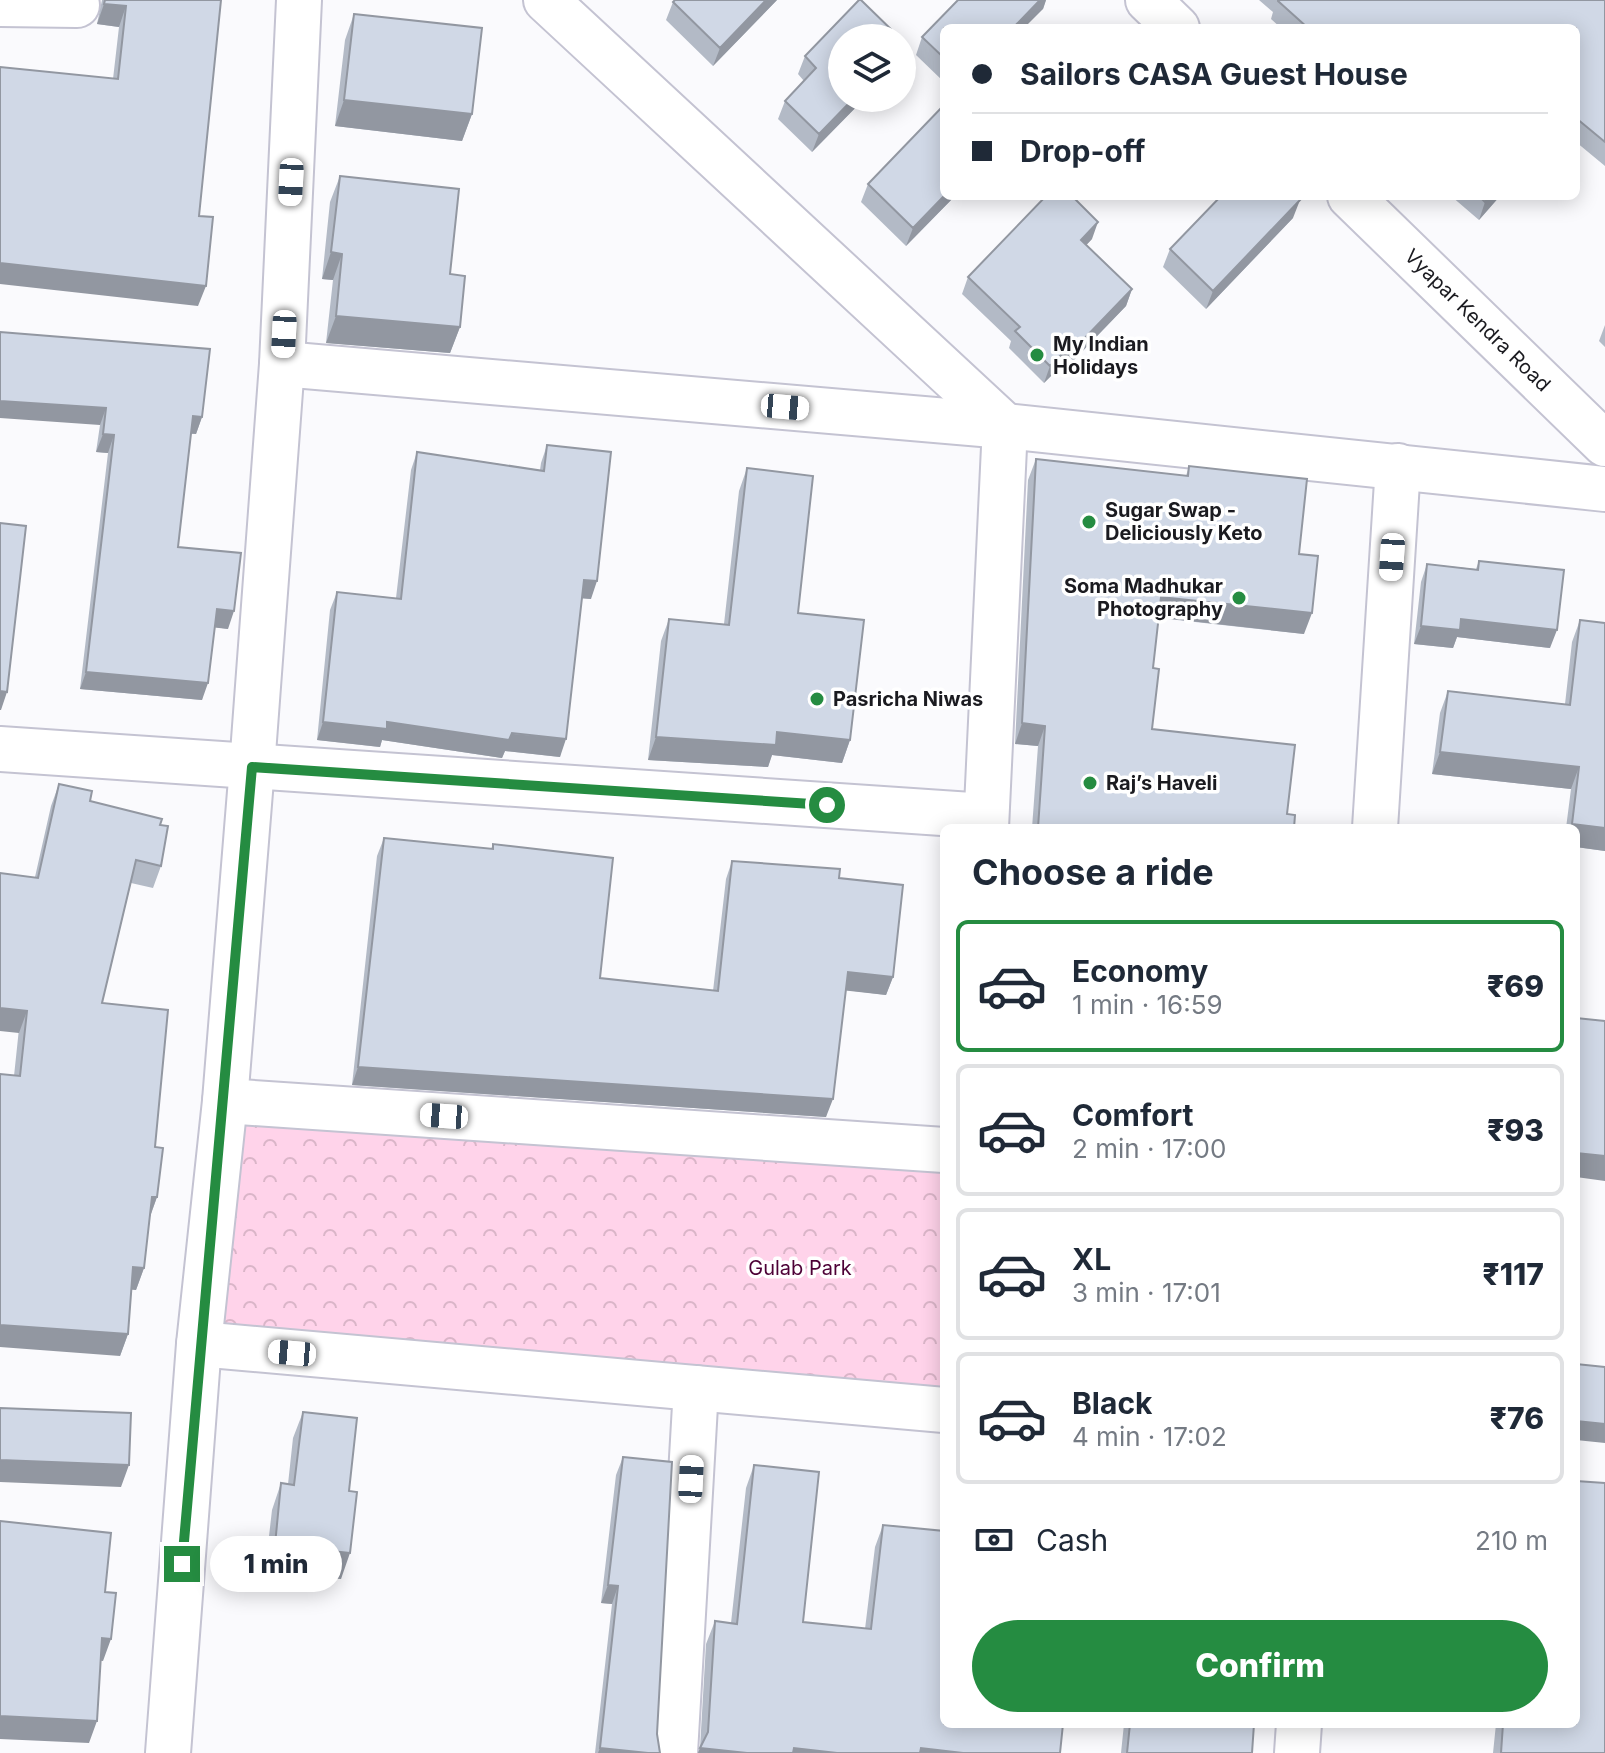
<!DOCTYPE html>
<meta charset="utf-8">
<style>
:root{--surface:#fff;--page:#f2f2f3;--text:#1f2937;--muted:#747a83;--line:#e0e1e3;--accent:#258c41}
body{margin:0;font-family:Inter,sans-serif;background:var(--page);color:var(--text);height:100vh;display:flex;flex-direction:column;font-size:30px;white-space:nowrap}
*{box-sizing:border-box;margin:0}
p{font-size:26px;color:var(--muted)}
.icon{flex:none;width:44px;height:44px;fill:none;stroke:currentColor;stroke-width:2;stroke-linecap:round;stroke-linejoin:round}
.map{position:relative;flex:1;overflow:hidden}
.drawer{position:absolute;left:940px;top:824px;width:640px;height:904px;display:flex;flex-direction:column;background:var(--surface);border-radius:12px;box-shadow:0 4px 20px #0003}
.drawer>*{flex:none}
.guide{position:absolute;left:940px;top:24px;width:640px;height:176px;border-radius:12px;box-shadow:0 4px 20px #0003;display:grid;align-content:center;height:176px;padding:0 32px;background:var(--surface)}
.fabs{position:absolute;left:828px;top:24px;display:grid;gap:16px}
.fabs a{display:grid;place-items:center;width:88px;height:88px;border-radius:50%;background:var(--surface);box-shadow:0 4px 20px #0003;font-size:40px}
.end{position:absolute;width:36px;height:36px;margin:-18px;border:10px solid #258c41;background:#fff;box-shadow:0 0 0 4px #fff}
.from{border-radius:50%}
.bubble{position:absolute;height:56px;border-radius:28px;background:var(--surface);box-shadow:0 4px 20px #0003;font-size:26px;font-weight:800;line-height:56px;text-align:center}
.car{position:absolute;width:24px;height:48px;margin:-24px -12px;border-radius:10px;box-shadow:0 0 6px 2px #0007;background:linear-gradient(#fff 24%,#345 0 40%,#fff 0 76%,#345 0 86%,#fff 0)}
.guide b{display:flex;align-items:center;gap:28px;height:76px;font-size:30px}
.guide b+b{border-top:2px solid var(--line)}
.guide i{width:20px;height:20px;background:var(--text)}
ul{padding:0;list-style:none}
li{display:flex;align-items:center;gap:24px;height:132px;margin:0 16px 12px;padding:0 16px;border:4px solid var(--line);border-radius:12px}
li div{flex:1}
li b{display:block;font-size:30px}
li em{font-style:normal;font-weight:800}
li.current{border-color:var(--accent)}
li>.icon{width:72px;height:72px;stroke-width:1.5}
h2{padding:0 32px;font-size:36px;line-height:96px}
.pay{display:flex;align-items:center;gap:20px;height:88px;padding:0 32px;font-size:30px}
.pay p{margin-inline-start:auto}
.button{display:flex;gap:16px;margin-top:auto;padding:16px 32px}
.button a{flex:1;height:92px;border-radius:48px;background:var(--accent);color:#fff;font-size:32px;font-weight:800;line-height:92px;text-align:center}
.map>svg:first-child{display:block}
</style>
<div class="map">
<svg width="1605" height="1753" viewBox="0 0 1605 1753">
<defs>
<pattern id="park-crowns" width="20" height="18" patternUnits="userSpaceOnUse" patternTransform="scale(2)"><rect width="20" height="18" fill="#ffd3ea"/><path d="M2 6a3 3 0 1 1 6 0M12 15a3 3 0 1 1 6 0" fill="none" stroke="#dab5c8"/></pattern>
</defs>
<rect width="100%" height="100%" fill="#fafafd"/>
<!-- park -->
<path fill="url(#park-crowns)" d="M225,1101L944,1150V1410L199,1344Z"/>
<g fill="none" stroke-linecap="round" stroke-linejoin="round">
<!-- street casing -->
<g stroke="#c4c3d2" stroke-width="48">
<g id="street">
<path d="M546,0L1005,426L986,828"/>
<path d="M1148,0L1177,28"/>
<path d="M0,4L77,5"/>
<path id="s1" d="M1350,196L1605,444"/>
<path d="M282,364L1005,426L1605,489"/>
<path d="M0,749L986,816"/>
<path d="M1375,828L1398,466"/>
<path d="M225,1101L944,1150"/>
<path d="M199,1344L944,1410"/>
<path d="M168,1753L199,1344L225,1101L252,767L282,364L299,0"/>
<path d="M675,1753L696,1388"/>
<path d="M1297,1753L1299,1724"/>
</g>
</g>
<!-- street -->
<use href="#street" stroke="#fff" stroke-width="44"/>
</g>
<!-- wall -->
<path fill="#b3bac6" d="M102,0H221L199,216L198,306L113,79L119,27L97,24Z
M675,0H777L713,66L666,20L673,2Z
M859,0L842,98H865L812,152L778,119L785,101L804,81L798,74L805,56Z
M958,0H1046L1043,9L944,28V82L916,55L922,37Z
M1259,0H1605V166L1576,142V28H1281L1271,19L1273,12Z
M354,14L472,114L462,141L335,126L345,40Z
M340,176L450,274L460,327L450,353L326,343L333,280L322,279L330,202Z
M868,184L944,196H955L906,246L861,202Z
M1451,196H1500L1479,220Z
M1293,218L1206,309L1163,267L1170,249Z
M1092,239L1086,245L1132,289L1126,306L1073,361L1070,357L1044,383L1009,348L1011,341L962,294L968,277Z
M1605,325V347L1599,341Z
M0,332L202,417L196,434H191L178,547L228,629L215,627L202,700L80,689L108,453L96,452L100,425Z
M547,445L591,599L582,598L560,757L505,751L502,758L382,740L380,747L317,740L330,610L337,592L396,598L411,470L417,452L540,470L541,463Z
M1036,459L1186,476L1189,466L1299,554L1304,634L1159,618L1153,668L1152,729L1287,814L1294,828H1032L1038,746L1015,744L1028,480Z
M747,468L798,613L850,740L842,763L772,755L768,767L648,760L661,641L669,619L724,624L739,491Z
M1479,561L1550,648L1457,637L1453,648L1414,644L1421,582L1427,564L1476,569Z
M1580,620L1605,851L1576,847V828H1566L1571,789L1432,774L1440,713L1448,691L1565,704L1572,642Z
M59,784L90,801L160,825L161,866L153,888L131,883L102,1003L155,1147L157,1197L150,1217L144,1268L136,1290L131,1289L128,1334L120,1356L14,1076L35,877L51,806Z
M384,838L491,849L493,844L600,978L713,991L726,879L732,861L839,878L893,977L886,995L846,990L826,1117L352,1085L377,856Z
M303,1412L349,1491L341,1579L265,1571L272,1510L281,1483L288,1484L293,1438Z
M623,1457L657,1734L660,1753H595L612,1604L601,1603L616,1475Z
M754,1465L803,1622L865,1629L875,1547L883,1525L940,1531L942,1514L944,1507V1724L1060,1753H698L700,1748L706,1644L715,1621L731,1623L746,1488Z
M1124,1724H1254L1252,1753H1121Z
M1496,1724H1576L1605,1753H1493Z"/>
<!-- shaded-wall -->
<path fill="#9297a1" d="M766,0H777L713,66L720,48Z
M1040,0H1046L1043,9L1024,28H1013Z
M104,4L126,6L119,27L97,24Z
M854,98H865L812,152L819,134Z
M344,100L472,114L462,141L335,126Z
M944,196H955L906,246L913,228Z
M1490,196H1500L1479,220L1485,202Z
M1300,200L1293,218L1206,309L1213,291Z
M1098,222L1092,239L1075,257L1081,240Z
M331,252L342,254L333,280L322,279Z
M0,263L206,286L198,306L0,284Z
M1132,289L1126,306L1073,361L1079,344Z
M336,316L460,327L450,353L326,343Z
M1076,340L1070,357L1044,383L1050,366Z
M0,401L106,408L100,425L0,418Z
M193,416L202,417L196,434L187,433Z
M103,434L114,435L108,453L96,452Z
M584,580L597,581L591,599L577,598Z
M1161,597L1312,613L1304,634L1154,617Z
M217,609L234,611L228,629L210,627Z
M1461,619L1557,630L1550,648L1457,637L1453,648L1414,644L1421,626Z
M86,672L208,683L202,700L80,689Z
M0,691L7,692L1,710H0Z
M323,722H387L566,739L560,757L505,751L502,758L382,740L380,747L317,740Z
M1022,723L1045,726L1038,746L1015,744Z
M777,732L850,740L842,763L772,755L768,767L648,760L656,737Z
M1440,752L1579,767L1571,789L1432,774Z
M1572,824L1605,828V851L1576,847V828H1571Z
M848,972L893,977L886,995L841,990Z
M0,1008L27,1011L19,1033L0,1031Z
M358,1067L833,1099L826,1117L352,1085Z
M1576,1153L1605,1156V1181L1576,1177Z
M152,1197H157L149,1219Z
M133,1267L144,1268L136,1290L125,1289Z
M0,1325L128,1334L120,1356L0,1347Z
M1576,1421L1605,1424V1443L1576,1440Z
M0,1460L129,1465L121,1487L0,1482Z
M275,1545L350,1553L341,1579L265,1571Z
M608,1585L618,1586L612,1604L601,1603Z
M102,1638L111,1639L103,1661L94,1660Z
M0,1716L97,1721L89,1743L0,1739Z
M600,1748L648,1753H598Z
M700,1748L747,1753H698Z
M794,1748L837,1753H792Z
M921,1748L963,1753H919Z"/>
<!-- building -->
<path fill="#d0d8e6" stroke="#9297a1" stroke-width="2" d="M105,0H221L199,216L213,217L206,286L0,263V67L118,79L126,6L104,4Z
M675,0H766L720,48L673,2Z
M859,0H861L900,38H842V98H854L819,134L785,101L816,68L805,56Z
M958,0H1040L1013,28H944V58L922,37Z
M1278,0H1605V142L1576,118V28H1308L1278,1Z
M354,14L482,28L472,114L344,100Z
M944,105V196L913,228L868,184Z
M340,176L459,189L450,274L465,276L460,327L336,316L342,254L331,252Z
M1046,196H1072L1098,222L1081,240L1132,289L1079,344L1076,340L1050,366L1015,331L1020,327L968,277Z
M1221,196H1296L1300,200L1213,291L1170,249Z
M1479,196H1490L1485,202Z
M0,332L210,349L202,417L193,416L178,547L241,553L234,611L217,609L208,683L86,672L114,435L103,434L106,408L0,401Z
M547,445L611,452L597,581L584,580L566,739L512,733L509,740L387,722V729L323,722L337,592L401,599L417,452L544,471Z
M1036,459L1188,476L1189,466L1307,479L1299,554L1318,556L1312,613L1161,597L1153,668L1159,669L1152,729L1295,745L1287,814L1295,815L1294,828H1038L1045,726L1022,723Z
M747,468L813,476L798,613L864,620L850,740L777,732L776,745L656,737L669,619L729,625Z
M0,523L26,526L7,692L0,691Z
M1479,561L1564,570L1557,630L1461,619L1460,630L1421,626L1427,564L1478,570Z
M1580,620L1605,623V828L1572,824L1579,767L1440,752L1448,691L1570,705Z
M59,784L92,791L90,801L162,819L160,825L168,826L161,866L136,860L102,1003L168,1010L155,1147L163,1148L157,1197H152L144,1268L133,1267L128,1334L0,1325V1074L20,1076L27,1011L0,1008V873L38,878Z
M384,838L493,849V844L613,858L600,978L718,991L732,861L840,869L839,878L903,885L893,977L848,972L833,1099L358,1067Z
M1576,1018L1605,1021V1156L1576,1153Z
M1576,1364L1605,1367V1424L1576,1421Z
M0,1408L131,1413L129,1465L0,1460Z
M303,1412L357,1418L349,1491L357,1492L350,1553L275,1545L281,1483L294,1485Z
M623,1457L672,1462L657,1734L660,1753H648L600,1748L618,1586L608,1585Z
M754,1465L819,1472L803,1622L871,1629L883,1525L944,1531V1724H1063L1060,1753H963L921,1748L920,1753H837L794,1748L793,1753H747L700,1748L708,1732L715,1621L737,1624Z
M1576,1481L1605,1483V1753H1501L1503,1724H1576Z
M0,1521L111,1533L105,1592L116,1593L111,1639L102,1638L97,1721L0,1716Z
M1130,1724H1254L1252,1753H1127Z"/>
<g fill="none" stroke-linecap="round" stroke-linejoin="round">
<!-- route -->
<path stroke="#258c41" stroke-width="10" d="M182,1564L252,767L827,805"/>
</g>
<!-- markers -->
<g fill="#258c41" stroke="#fff" stroke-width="3">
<circle cx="1037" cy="355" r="8"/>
<circle cx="1089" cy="522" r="8"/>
<circle cx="1239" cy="598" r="8"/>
<circle cx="817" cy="699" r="8"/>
<circle cx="1090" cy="783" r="8"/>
</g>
<g text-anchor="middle" stroke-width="7" stroke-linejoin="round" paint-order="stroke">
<!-- street labels -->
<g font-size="20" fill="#1b1b20" stroke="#fff">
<text dy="7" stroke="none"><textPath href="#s1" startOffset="178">Vyapar Kendra Road</textPath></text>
</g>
<!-- poi labels -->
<g font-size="20" font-weight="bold" fill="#1b1b20" stroke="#fff" text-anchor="start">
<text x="1053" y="351">My Indian<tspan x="1053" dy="23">Holidays</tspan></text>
<text x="1105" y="517">Sugar Swap -<tspan x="1105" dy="23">Deliciously Keto</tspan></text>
<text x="1223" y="593" text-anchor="end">Soma Madhukar<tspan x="1223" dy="23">Photography</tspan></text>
<text x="833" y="706">Pasricha Niwas</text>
<text x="1106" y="790">Raj’s Haveli</text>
</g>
<!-- park labels -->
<g font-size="20" fill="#4d0036" stroke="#fff">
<text x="800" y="1275">Gulab Park</text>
</g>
</g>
</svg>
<div class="fabs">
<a><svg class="icon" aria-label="layers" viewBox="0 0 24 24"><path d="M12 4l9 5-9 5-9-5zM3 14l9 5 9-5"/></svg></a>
</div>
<i class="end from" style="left:827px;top:805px"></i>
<i class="end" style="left:182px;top:1564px"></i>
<div class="bubble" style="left:210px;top:1536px;width:132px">1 min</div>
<i class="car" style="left:291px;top:182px;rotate:183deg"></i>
<i class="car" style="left:284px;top:334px;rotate:183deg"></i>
<i class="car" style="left:785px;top:407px;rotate:95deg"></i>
<i class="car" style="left:1392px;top:557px;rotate:184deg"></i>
<i class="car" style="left:444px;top:1116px;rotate:274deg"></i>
<i class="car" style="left:292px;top:1353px;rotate:275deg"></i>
<i class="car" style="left:691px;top:1479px;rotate:3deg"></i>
<div class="guide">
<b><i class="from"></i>Sailors CASA Guest House</b>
<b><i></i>Drop-off</b>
</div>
<section class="drawer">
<h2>Choose a ride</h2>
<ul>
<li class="current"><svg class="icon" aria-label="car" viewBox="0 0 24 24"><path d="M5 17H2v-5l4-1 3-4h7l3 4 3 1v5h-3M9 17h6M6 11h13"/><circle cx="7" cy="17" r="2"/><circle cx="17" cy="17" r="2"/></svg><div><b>Economy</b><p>1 min · 16:59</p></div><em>₹69</em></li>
<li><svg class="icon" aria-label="car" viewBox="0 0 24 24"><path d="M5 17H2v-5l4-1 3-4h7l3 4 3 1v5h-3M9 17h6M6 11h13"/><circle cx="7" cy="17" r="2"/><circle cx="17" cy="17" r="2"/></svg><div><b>Comfort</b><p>2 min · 17:00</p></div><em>₹93</em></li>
<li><svg class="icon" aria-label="car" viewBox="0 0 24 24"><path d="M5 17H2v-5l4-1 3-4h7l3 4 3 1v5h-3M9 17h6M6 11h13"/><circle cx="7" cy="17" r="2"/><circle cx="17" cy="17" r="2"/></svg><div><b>XL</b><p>3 min · 17:01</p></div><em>₹117</em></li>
<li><svg class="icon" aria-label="car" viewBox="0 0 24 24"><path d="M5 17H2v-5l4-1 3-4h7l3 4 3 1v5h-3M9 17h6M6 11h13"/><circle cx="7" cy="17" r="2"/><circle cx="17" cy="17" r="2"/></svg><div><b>Black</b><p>4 min · 17:02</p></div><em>₹76</em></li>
</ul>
<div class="pay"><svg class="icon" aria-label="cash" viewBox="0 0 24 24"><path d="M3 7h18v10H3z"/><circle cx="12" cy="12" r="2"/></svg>Cash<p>210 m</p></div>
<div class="button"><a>Confirm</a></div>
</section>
</div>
